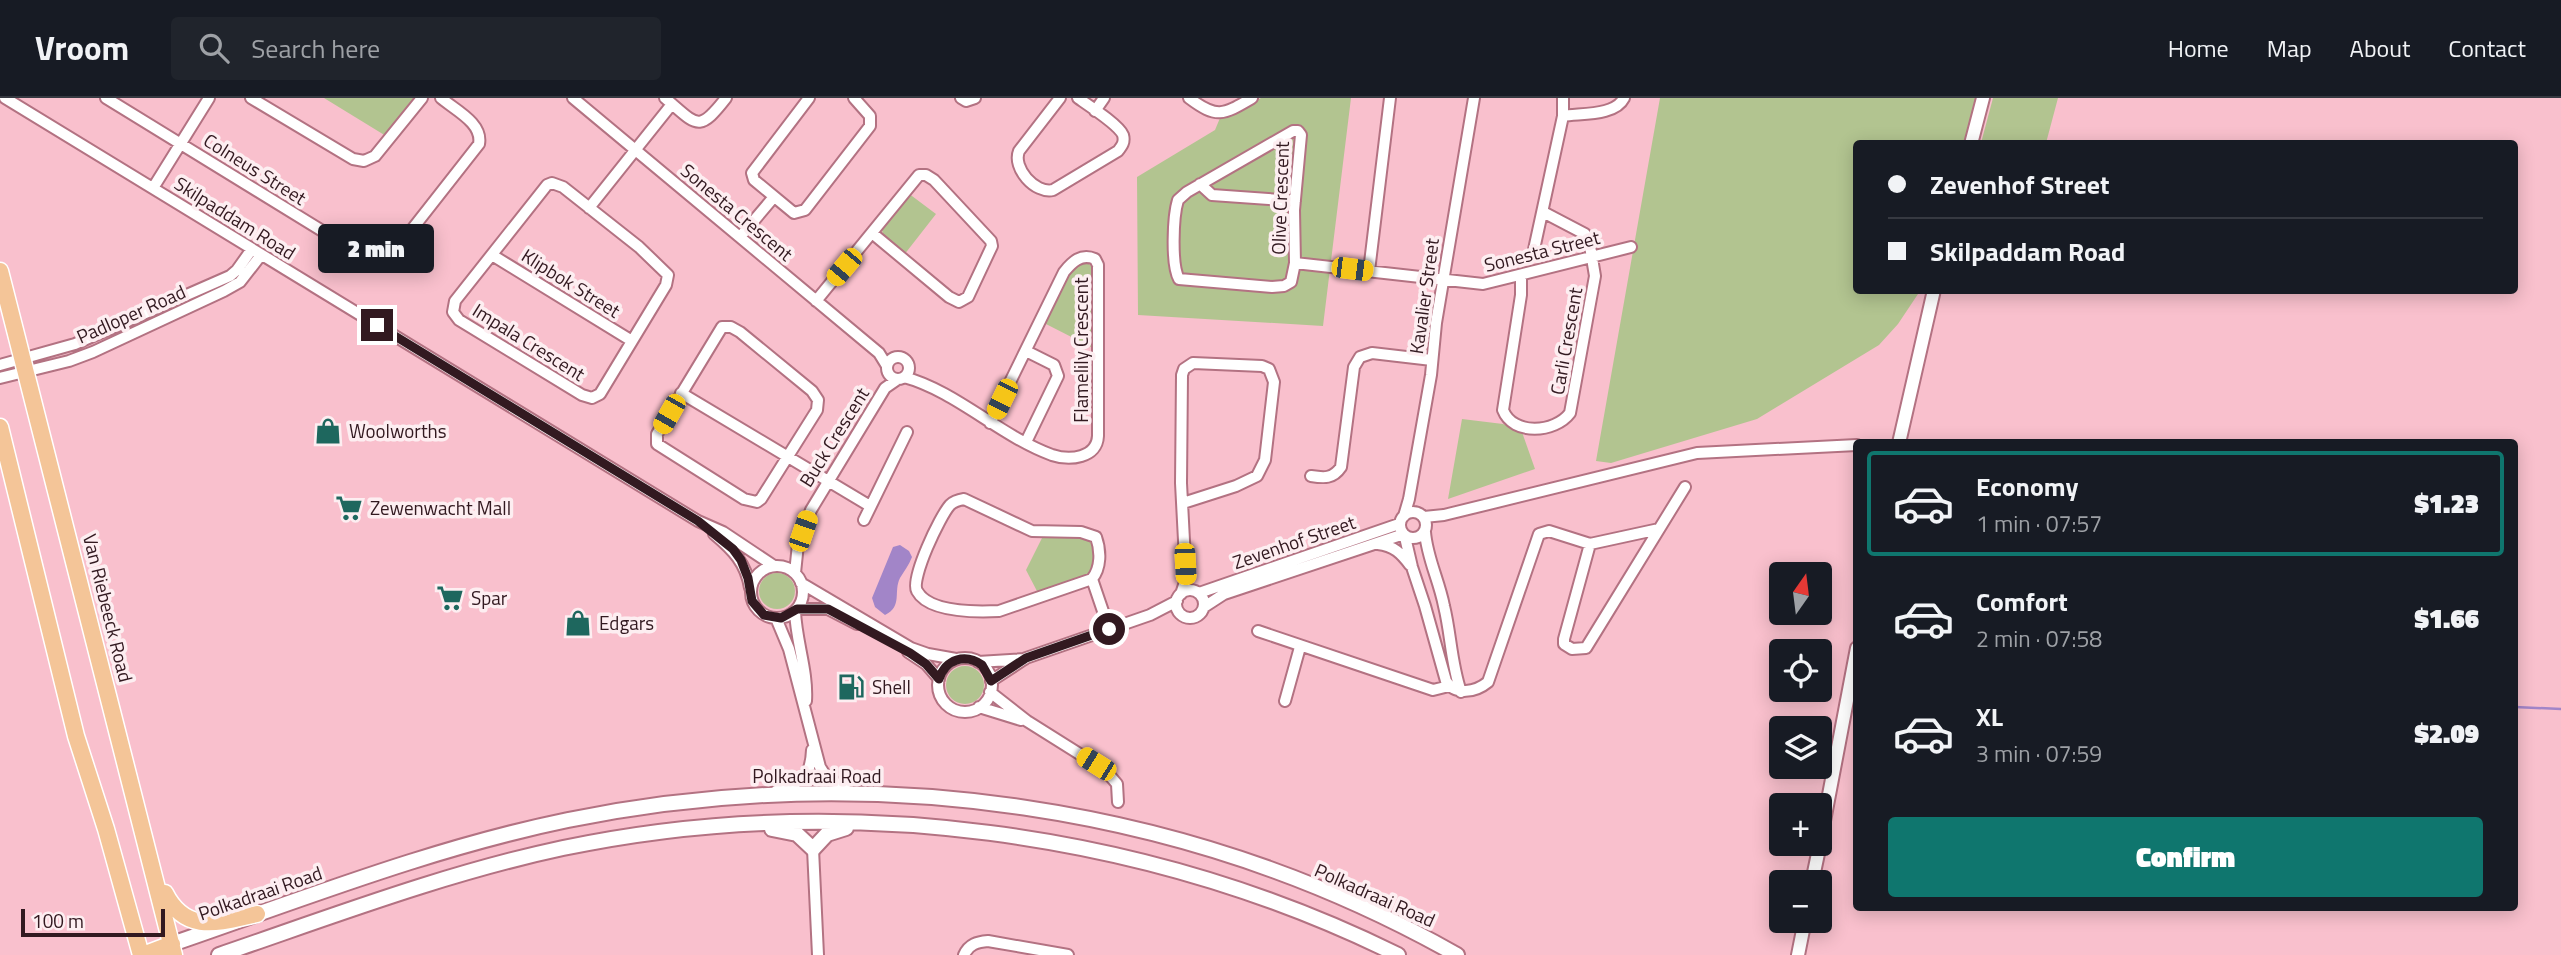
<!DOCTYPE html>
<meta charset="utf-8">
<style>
:root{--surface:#171b24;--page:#20242c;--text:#f1f3f6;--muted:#9ea1a6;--line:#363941;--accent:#0f766e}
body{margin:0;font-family:"Titillium Web",sans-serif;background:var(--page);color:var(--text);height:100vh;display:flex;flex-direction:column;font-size:26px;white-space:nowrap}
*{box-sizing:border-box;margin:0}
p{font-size:23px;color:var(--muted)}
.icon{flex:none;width:38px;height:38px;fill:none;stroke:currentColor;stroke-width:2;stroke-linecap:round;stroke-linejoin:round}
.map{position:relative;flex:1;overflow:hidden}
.panel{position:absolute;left:1853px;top:341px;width:665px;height:472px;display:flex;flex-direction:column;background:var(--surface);border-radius:7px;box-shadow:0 4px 18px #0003}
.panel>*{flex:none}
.guide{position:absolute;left:1853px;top:42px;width:665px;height:154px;border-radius:7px;box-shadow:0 4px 18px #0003;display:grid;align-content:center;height:154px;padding:0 35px;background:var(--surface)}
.needle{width:46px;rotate:14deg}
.tools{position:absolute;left:1769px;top:464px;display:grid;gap:14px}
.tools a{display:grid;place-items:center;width:63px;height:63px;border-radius:7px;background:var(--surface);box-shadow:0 4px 18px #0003;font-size:35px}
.scale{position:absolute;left:21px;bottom:18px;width:144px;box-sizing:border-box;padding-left:7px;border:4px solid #321920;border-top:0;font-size:19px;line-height:24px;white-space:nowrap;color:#321920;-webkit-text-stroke:5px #fdeef1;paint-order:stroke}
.end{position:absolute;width:32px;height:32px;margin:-16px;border:9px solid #321920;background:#fff;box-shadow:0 0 0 4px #fff}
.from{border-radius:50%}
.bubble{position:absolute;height:49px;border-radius:7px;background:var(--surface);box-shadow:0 4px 18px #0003;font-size:23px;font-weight:800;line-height:49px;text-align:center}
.car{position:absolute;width:21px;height:42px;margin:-21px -10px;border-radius:9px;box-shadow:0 0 5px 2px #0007;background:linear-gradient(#f5c518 24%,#345 0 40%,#f5c518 0 76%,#345 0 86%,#f5c518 0)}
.guide b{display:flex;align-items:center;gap:24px;height:66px;font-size:26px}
.guide b+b{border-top:2px solid var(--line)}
.guide i{width:18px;height:18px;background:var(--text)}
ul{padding:12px 0 0;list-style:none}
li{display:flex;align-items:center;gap:21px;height:105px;margin:0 14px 10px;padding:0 21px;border:4px solid transparent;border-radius:7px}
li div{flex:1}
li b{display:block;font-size:26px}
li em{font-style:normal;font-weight:800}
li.active{border-color:var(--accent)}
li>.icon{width:63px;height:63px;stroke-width:1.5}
.action{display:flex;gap:14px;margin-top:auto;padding:14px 35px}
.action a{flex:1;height:80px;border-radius:7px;background:var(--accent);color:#fff;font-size:28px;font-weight:800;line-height:80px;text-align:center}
header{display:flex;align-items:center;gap:42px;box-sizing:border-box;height:98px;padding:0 35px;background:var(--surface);border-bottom:2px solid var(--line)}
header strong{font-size:33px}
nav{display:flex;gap:38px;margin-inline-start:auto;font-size:24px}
.search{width:490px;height:63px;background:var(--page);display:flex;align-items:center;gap:18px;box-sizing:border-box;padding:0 24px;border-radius:7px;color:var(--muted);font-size:26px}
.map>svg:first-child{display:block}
</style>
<header>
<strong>Vroom</strong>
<div class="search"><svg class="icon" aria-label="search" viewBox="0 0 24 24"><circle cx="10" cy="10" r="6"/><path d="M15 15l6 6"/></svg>Search here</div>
<nav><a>Home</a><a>Map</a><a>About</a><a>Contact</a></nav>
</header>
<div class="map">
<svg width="2561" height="857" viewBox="0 0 2561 857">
<rect width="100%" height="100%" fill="#f9c0cd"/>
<!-- green -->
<path fill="#b2c490" d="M324,0H416L386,38Z
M1261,0H1351L1323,228L1138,217L1137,79L1215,32L1220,20L1232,17Z
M1660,0H1976L1964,45L1857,46V192L1920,193L1898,226L1879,247L1757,321L1611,365L1596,363Z
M1993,0H2058L2046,45H1981Z
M908,95L936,116L904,157L883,138L882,131Z
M1082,165L1089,166L1093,170V250L1044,225L1067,178Z
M1462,321L1503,326L1522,334L1535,371L1448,401Z
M1042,440H1086C1099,447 1096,465 1090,477L1038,495L1026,472Z
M759 493a18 18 0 1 1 36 0a18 18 0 1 1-36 0Z
M946 587a19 19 0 1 1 38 0a19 19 0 1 1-38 0Z"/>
<!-- water -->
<path fill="#a285c8" d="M900,447L909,453L912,459C909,467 904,473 900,480C893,494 903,508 885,517L875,509L872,500L893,449Z"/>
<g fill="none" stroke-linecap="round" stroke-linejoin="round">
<!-- stream -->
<path stroke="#a285c8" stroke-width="2.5" d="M2515,609L2561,611"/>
<!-- minor casing -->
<g stroke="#b37282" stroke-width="14">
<path id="minor" d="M5,0L698,423L723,434L774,468
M106,0L368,161L379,163L395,153L479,46C483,25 455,12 441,0
M251,0L353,61L364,63L375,58L422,0
M573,0L879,255L887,268
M665,0C697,27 698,36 726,0
M809,0L752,75L754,82L794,115L805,112L870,28V18L854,0
M961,0L966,3L975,0
M1060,0L1019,53C1012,70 1035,96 1053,92L1118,53C1122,48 1125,44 1123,37C1119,27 1088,7 1078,0
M1189,0C1217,21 1223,17 1252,0
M1095,13L1104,0
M1563,18V0
M1293,33H1298L1301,37L1294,112L1295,165L1291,184L1284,188L1272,189L1179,181C1171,167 1173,118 1178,102L1187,94Z
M552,85L563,89L639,149L668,177L666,187L600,296L592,300L582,297L459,222L453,214L455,203L547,87Z
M1200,86L1212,97L1295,103
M153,90L209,0
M589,110L672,6
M740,139L773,100
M1533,156L1563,18C1581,15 1615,18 1624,0
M492,157L632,243
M1295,165L1483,186L1631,149
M1369,173L1390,0
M1521,178V197L1503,312C1513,338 1555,335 1570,315L1595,178L1589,142L1585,136L1543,114
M816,203L919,77H926L934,82L991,143L992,148L968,199L959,204L949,199L872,135
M722,229H731L740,234L812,293L818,302L817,312L761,401L757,404L744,401L657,346V336Z
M1026,253L1054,267L1058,278L1026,344
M887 270a11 11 0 1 1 22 0a11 11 0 1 1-22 0Z
M0,267L75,246L230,178L237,172L252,151
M904,279C956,293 1000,338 1052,357C1070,363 1097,360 1098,338V167L1095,161C1081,155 1072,164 1064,174L990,325
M0,280L69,263L93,254L224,193L240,184L261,157
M681,295L870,408
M1311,378C1324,380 1333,381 1341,369L1354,269L1360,259L1372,255L1432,262
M1400 427a13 13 0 1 1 26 0a13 13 0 1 1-26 0Z
M1404,418L1409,401L1431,277L1436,225L1474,0
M1424,419L1444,417L1697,355L1857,347
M864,422L907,334
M1425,434C1427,460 1439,482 1444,508C1451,536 1451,565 1461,594
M714,436C733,452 746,465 750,490
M1405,439L1412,469L1425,508L1446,583C1455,598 1476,594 1488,584L1539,436L1549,433L1590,446L1659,431
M1378,446C1394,448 1401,455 1410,467
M1590,446L1564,541V546L1572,551L1586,550L1685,389
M751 494a26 26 0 1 1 52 0a26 26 0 1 1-52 0Z
M795,475L798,446L811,412L885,290L898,281
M1092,481L999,513C978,514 929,515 917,493C910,481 940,418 950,407C954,403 958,402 964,401L1032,433L1081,434L1096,439C1101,453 1101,470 1092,481L1109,531
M801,485L911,550L928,556L956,561
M1176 506a14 14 0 1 1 28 0a14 14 0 1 1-28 0Z
M1199,495L1399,426
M1181,496L1186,481L1181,385L1182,277L1184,271L1193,265L1262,268L1269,271L1274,284L1265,362L1257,378L1236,388L1183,405
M1204,509L1224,496L1401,437
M797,511H828L857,526
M795,513C796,543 808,573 806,603
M776,520L789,551L820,669L825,677L852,696
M1258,533L1433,592L1449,588
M908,554L926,566L939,581
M938 587a27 27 0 1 1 54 0a27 27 0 1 1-54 0Z
M978,564L1025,561
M991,583L1026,560L1150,517L1177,503
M990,594L1027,623L1105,672L1117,686L1118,704
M1285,603L1300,549
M979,609L1021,622
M776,693C801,685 811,680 812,652
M813,751L818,857
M964,857C969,846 977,844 988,843L1068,857"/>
</g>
<!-- tertiary casing -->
<g stroke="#b37282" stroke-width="16">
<path id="tertiary" d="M1971,46L1983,0
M1899,345L1934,192
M1820,744L1857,550
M1812,784L1820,746
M1798,857L1805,822"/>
</g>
<!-- secondary casing -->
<g stroke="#b37282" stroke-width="18">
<path id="secondary" d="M772,731L797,736L813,751L827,736L846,730
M172,846C303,801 432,750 568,722C868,661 1189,705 1457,857
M219,857C333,818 446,775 563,750C840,692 1145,732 1398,857"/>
</g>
<!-- primary casing -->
<g stroke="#fff" stroke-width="19">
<path id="primary" d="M0,173L174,857
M0,329L76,638L106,731L141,857
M165,795C186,837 220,824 257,816
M143,857L172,846"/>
</g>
<!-- minor -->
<use href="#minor" stroke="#fff" stroke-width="10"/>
<!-- tertiary -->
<use href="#tertiary" stroke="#fff" stroke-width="12"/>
<!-- secondary -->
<use href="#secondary" stroke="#fff" stroke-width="14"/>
<!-- primary -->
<use href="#primary" stroke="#f4c598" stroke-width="16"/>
</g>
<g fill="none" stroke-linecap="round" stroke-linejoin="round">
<!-- route -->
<path stroke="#321920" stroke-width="9" d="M377,227L698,423L733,451L741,462L748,480L752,503L764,517L781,520L797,511H828L910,555L926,566L939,581C946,561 965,555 982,567L991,583L1026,560L1109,531"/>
</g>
<!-- icons -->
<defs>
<g id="shop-bare" transform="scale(2.1)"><path d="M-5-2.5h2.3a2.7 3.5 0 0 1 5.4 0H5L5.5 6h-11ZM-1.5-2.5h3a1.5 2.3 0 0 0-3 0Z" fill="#1e675e" stroke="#fdeef1" stroke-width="2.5" paint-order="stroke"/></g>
<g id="supermarket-bare" transform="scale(2.1)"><path d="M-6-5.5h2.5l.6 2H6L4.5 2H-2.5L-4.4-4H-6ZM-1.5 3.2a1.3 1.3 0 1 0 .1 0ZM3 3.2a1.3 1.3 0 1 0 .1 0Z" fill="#1e675e" stroke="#fdeef1" stroke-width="2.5" paint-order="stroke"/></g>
<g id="fuel-bare" transform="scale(2.1)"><path d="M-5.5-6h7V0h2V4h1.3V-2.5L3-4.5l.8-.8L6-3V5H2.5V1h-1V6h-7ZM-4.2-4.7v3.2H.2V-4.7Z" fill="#1e675e" stroke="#fdeef1" stroke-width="2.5" paint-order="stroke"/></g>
</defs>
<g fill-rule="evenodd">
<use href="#shop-bare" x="328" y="333"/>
<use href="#supermarket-bare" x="349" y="410"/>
<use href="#supermarket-bare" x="450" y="500"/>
<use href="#shop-bare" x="578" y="525"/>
<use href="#fuel-bare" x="851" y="589"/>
</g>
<g text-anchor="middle" stroke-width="7" stroke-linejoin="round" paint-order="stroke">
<!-- street labels -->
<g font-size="19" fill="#321920" stroke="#fdeef1">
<text transform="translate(255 71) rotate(32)" y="7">Colneus Street</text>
<text transform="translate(1280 100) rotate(-88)" y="7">Olive Crescent</text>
<text transform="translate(737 114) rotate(40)" y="7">Sonesta Crescent</text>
<text transform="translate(235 120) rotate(32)" y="7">Skilpaddam Road</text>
<text transform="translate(1542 153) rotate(-14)" y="7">Sonesta Street</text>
<text transform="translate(571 185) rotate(32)" y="7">Klipbok Street</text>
<text transform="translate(1424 198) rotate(-82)" y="7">Kavalier Street</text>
<text transform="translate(131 216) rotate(-24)" y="7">Padloper Road</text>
<text transform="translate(1566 243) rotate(-80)" y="7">Carli Crescent</text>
<text transform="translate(529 244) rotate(32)" y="7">Impala Crescent</text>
<text transform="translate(1081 252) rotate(-90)" y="7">Flamelily Crescent</text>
<text transform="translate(834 339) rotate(-58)" y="7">Buck Crescent</text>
<text transform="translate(1294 444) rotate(-19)" y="7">Zevenhof Street</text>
<text transform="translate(108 510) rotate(76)" y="7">Van Riebeeck Road</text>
<text x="817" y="685">Polkadraai Road</text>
<text transform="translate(260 795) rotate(-19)" y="7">Polkadraai Road</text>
<text transform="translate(1375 797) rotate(24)" y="7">Polkadraai Road</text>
</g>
<!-- poi labels -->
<g font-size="19" fill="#321920" stroke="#fdeef1" text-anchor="start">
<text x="349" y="340">Woolworths</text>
<text x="370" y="417">Zewenwacht Mall</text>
<text x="471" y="507">Spar</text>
<text x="599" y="532">Edgars</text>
<text x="872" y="596">Shell</text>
</g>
</g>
</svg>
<div class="tools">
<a><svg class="needle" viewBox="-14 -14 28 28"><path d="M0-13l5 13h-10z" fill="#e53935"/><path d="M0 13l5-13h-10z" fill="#9ea1a6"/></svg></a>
<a><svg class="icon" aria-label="locate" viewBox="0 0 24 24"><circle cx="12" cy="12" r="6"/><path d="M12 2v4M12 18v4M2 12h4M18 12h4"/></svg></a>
<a><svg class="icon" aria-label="layers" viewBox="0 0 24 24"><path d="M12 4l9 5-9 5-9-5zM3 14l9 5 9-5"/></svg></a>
<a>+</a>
<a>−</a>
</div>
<div class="scale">100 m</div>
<i class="end from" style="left:1109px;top:531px"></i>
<i class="end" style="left:377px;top:227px"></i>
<div class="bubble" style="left:318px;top:126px;width:116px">2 min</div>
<i class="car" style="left:844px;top:169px;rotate:220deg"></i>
<i class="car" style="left:1352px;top:171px;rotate:97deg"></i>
<i class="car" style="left:1002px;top:301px;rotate:206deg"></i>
<i class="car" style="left:669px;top:316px;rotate:210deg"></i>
<i class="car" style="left:803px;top:433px;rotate:19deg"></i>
<i class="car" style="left:1185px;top:466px;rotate:177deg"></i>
<i class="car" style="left:1096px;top:666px;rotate:302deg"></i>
<div class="guide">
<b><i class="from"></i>Zevenhof Street</b>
<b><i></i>Skilpaddam Road</b>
</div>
<section class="panel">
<ul>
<li class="active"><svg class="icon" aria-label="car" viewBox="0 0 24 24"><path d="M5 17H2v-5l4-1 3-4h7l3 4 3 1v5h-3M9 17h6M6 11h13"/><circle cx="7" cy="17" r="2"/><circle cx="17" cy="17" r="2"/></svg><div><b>Economy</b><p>1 min · 07:57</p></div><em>$1.23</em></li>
<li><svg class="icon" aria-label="car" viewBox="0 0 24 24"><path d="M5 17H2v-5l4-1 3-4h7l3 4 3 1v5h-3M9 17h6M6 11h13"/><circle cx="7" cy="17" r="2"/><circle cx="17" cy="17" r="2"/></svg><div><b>Comfort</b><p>2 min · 07:58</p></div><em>$1.66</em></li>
<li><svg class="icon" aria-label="car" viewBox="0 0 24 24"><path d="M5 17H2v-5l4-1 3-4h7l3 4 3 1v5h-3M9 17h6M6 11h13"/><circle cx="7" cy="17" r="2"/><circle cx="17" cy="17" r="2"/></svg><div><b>XL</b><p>3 min · 07:59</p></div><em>$2.09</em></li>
</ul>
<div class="action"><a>Confirm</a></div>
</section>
</div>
